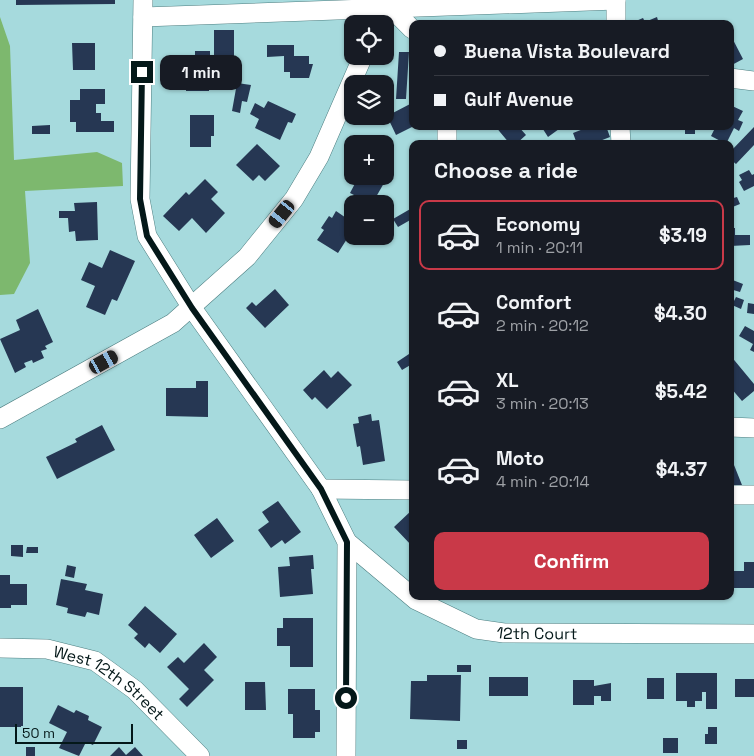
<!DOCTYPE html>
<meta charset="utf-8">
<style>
:root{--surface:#171b24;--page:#20242c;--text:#f1f3f6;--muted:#9ea1a6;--line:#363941;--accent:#c93948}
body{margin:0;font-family:"Space Grotesk",sans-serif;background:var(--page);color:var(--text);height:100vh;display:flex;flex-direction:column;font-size:19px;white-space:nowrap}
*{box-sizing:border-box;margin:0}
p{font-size:16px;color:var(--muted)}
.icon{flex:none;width:28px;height:28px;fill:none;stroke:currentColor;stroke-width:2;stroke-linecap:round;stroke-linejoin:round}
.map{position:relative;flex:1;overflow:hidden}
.drawer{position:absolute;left:409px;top:140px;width:325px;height:460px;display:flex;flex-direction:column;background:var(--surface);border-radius:10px;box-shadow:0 1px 4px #0004}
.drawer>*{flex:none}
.hud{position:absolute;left:409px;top:20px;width:325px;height:110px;border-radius:10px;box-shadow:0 1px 4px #0004;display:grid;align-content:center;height:110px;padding:0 25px;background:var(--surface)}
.tools{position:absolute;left:344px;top:15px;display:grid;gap:10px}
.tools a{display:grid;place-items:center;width:50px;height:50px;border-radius:10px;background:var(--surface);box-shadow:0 1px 4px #0004;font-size:25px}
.scale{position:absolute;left:15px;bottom:12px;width:118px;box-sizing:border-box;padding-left:5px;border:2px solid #041819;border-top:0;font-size:14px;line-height:18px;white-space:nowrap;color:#041819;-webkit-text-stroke:4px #a6dadd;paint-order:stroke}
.end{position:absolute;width:22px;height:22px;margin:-11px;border:6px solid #041819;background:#fff;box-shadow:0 0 0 2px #fff}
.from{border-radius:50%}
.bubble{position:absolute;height:35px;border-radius:10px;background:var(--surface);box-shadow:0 1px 4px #0004;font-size:16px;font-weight:600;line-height:35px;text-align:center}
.car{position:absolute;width:15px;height:30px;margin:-15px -8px;border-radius:6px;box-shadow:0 0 4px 1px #0007;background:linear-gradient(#222 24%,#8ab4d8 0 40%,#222 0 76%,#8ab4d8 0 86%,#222 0)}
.hud b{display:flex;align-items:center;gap:18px;height:48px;font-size:19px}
.hud b+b{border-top:1px solid var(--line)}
.hud i{width:12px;height:12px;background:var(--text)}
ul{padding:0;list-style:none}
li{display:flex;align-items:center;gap:15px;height:70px;margin:0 10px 8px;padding:0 15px;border:2px solid transparent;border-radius:10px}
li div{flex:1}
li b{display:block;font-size:19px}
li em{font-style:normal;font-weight:600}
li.current{border-color:var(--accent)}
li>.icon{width:45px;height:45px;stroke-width:1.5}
h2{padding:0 25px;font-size:22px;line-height:60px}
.primary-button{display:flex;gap:10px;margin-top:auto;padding:10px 25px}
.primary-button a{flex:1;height:58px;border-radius:10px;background:var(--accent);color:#fff;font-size:20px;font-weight:600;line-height:58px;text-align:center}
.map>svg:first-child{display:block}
</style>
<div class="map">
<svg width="754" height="756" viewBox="0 0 754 756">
<rect width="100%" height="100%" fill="#a6dadd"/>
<!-- green -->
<path fill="#7db86e" d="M0,17L10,46L14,160L97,152L122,163L123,186L25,191L30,263L14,294L0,295Z"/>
<!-- building -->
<path fill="#263753" d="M16,0H115V4L16,5Z
M657,17L659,24H637L636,21L643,18L645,22Z
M214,30H234V56H214Z
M730,34L743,59L730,66Z
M72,43H95V70H73Z
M267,45H294V56H309V64H313L309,78H290V72H284V56L267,57Z
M195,51H210V62H217V74H209V91H186V58H195Z
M399,52H409L406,99H396Z
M237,83L251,85L247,102L242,101L240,113L232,111Z
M80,89H105V104H96V113H101V121H114V132H76V122H70V100H80Z
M268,101L296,114L292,123L288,122L280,140L255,128L259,119L250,114L255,103L264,108Z
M412,103V127L396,135L387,116Z
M730,105L743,111L738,120L743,122L739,131L734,128L726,144L711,136L716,126H730Z
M190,115H214V136H211V147H190Z
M50,125V134H32V126Z
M495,126H518L526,135L516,144H510Z
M541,126H557L559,129L548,137Z
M591,126H606L610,137L592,144H577L573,133Z
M685,126H695V134H685Z
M754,127V145L736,164L730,159V152Z
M257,144L280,166L265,181L259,175L253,181L236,165Z
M749,170L752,175L754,174V186L744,191L739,182L742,180L739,175Z
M385,175L388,176L372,204L350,193L359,176Z
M205,179L218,192L211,199L225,213L206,233L192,218L179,231L163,216L186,192L189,195Z
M737,197L740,204L730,208V199Z
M97,202L98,240L76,241L75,231L69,232L68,218H59V211H75L74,203Z
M412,208V219L398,227L393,219Z
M336,211L352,222V231L338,253L317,240L324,230L321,228L329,216L332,218Z
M730,228H735V235H750V245L730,246Z
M110,250L135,261L117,301L112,299L105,315L86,307L95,286L81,280L89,262L102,268Z
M730,279L743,284L740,292L730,289Z
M275,289L289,305L265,328L246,308L252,302L256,306Z
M736,297L744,300L741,309L732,305Z
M748,303L754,304V314L747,313Z
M38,309L53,342L45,346L47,349L41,351L44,358L33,363L32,360L24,363L26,367L15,373L0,339L20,330L16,320Z
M745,326L754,331V352L750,350L753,344L739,336Z
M412,352V364L402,370L397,362Z
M730,355L754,384V391L742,401L730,387Z
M324,370L331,378L338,371L352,385L327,409L315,397L312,400L303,390Z
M196,381H208V417L166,416V388H196Z
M371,414L372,421L379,420L385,461L363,465L360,446L357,447L353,424L359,423L358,417Z
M102,425L115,450L57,479L46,457L77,442L75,439Z
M730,455L742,485L731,489L730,486Z
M278,501L301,532L285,544L282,540L271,548L258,530L269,522L262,512Z
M412,510V546L394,527Z
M217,518L234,541L211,558L194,535Z
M11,545H23V557L11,556Z
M27,547H38V553H26Z
M313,555L314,569H311L313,594L280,597L278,567L290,566L289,557Z
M744,562H754V588H731V571H744Z
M67,565L76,567L74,578L65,576Z
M0,575H10V584H27V605H11V608H0Z
M61,579L87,584L85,590L103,594L99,615L87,612L85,617L67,613L68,608L56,605Z
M145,606L177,634L160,653L149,643L145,648L134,638L138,634L128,625Z
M283,618H313V667H290V646H277V628H283Z
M204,643L217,657L204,670L214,680L187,707L179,699L189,689L167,667L178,657L184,663Z
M457,665H471V672H457Z
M676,673H717V709H706V692H702V701H695V707H687V701H676Z
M427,675H461L460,721L410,719L411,681H427Z
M489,677H528V696H489Z
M647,678H664V699H647Z
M735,679H754V697H735Z
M573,680H594V686L611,683V701H601V696H594V705H573Z
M245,682H265L266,710H245Z
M0,687H23V727H0Z
M288,689H315V710H320V732H315V738H293V714H288Z
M58,705L74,713L76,710L89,716L88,720L102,727L93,745L86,742L79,756L59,748L67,732L49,723Z
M708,727H717V744H705V734H708Z
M663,738H678V753H663Z
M457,740H467V749H457Z
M26,747H35V756H26Z
M119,747L126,755L135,747L143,756H110Z"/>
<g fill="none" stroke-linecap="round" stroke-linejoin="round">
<!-- street casing -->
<g stroke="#4d7e80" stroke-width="20">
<g id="street">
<path d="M143,0L140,199L147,236L192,308L321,489L347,542L346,756"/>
<path d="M616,0V24"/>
<path d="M390,7L412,29"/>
<path d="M143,17L616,0"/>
<path d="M730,78L754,81"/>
<path d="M620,126L621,144"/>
<path d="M447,144V126"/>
<path d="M0,419L173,323L247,257L294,199L319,157L363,56"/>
<path d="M730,427L754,428"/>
<path d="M321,489L412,490"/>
<path d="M730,495H754"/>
<path id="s1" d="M347,542L416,600L476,629L504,633L754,634"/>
<path id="s2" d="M0,648L47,649L95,661L135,690L200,756"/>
</g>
</g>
<!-- street -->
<use href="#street" stroke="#fff" stroke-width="19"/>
</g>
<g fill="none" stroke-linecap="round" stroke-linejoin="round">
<!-- route -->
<path stroke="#041819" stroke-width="6" d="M142,72L140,199L147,236L192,308L321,489L347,542L346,698"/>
</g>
<g text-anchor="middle" stroke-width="5" stroke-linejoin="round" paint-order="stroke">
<!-- street labels -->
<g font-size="16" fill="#041819" stroke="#a6dadd">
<text dy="6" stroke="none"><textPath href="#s1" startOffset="218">12th Court</textPath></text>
<text dy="6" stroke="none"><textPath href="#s2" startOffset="119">West 12th Street</textPath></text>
</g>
</g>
</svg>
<div class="tools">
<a><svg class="icon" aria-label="locate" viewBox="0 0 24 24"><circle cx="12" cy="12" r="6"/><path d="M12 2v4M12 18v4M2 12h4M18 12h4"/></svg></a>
<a><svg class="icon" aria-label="layers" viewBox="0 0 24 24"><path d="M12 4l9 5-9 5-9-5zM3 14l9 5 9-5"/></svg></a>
<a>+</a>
<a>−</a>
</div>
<div class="scale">50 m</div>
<i class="end from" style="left:346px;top:698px"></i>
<i class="end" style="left:142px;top:72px"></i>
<div class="bubble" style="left:160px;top:55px;width:82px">1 min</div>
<i class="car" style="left:282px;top:214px;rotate:219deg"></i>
<i class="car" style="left:104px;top:362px;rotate:61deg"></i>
<div class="hud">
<b><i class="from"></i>Buena Vista Boulevard</b>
<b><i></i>Gulf Avenue</b>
</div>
<section class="drawer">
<h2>Choose a ride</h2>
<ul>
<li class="current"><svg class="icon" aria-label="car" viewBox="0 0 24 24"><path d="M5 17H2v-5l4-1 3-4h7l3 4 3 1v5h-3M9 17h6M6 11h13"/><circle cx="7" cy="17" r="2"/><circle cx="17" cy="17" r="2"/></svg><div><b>Economy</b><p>1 min · 20:11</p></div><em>$3.19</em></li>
<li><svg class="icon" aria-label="car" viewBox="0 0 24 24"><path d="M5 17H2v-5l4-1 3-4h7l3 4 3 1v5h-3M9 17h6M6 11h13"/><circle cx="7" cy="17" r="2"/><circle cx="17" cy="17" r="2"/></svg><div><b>Comfort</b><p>2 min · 20:12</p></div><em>$4.30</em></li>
<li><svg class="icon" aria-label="car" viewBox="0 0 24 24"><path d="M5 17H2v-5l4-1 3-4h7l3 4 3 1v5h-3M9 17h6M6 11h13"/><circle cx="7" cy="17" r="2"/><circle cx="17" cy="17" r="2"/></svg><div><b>XL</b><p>3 min · 20:13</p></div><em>$5.42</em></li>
<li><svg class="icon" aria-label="car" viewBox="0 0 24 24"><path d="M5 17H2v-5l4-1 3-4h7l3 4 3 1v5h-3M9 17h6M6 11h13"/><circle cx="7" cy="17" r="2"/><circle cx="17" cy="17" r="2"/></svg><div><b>Moto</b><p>4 min · 20:14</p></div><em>$4.37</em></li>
</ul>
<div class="primary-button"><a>Confirm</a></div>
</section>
</div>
